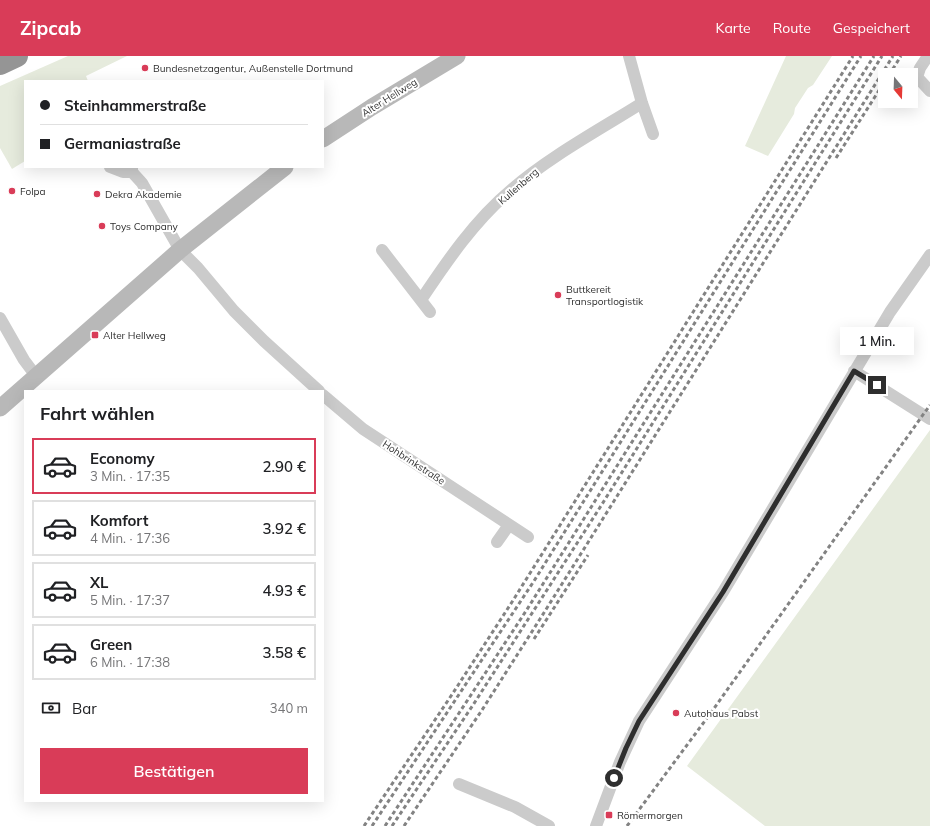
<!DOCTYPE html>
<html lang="de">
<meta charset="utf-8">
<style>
:root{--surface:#fff;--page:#f6f6f6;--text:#202124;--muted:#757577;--line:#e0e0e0;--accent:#d93c58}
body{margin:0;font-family:Mulish,sans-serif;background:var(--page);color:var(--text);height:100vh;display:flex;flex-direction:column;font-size:15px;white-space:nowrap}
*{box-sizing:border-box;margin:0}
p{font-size:13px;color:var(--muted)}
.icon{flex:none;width:22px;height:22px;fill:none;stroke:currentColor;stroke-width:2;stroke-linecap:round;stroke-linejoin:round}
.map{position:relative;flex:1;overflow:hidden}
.drawer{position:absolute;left:24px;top:334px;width:300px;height:412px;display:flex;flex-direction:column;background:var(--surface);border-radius:0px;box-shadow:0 4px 16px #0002}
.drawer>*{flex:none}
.hud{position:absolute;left:24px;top:24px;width:300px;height:88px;border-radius:0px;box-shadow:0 4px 16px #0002;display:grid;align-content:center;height:88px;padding:0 16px;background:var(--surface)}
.needle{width:26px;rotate:161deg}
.fabs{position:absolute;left:878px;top:12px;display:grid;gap:8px}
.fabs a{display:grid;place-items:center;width:40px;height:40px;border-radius:0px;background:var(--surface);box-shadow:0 4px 16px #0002;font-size:20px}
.end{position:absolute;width:18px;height:18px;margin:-9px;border:5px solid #2e2e2e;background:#fff;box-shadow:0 0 0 2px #fff}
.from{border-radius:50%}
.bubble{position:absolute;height:28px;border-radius:0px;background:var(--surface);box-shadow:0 4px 16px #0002;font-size:13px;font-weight:600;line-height:28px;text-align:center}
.hud b{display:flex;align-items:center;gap:14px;height:38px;font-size:15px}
.hud b+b{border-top:1px solid var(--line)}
.hud i{width:10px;height:10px;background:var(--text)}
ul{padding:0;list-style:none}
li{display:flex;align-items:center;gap:12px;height:56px;margin:0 8px 6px;padding:0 8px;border:2px solid var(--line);border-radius:0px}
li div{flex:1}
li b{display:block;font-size:15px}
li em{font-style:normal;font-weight:600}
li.active{border-color:var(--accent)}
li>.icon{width:36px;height:36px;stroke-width:1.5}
h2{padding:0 16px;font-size:18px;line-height:48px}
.pay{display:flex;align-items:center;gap:10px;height:44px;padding:0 16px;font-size:15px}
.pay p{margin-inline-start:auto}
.cta{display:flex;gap:8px;margin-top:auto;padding:8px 16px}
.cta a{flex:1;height:46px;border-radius:0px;background:var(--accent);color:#fff;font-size:16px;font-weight:600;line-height:46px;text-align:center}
header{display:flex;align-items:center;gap:24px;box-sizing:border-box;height:56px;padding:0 20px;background:var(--accent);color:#fff}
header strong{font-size:19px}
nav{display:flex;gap:22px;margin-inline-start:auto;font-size:14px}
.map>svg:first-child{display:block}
</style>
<header>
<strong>Zipcab</strong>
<nav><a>Karte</a><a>Route</a><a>Gespeichert</a></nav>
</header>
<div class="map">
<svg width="930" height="770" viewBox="0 0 930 770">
<rect width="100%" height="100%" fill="#fff"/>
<!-- green -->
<path fill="#e6ebdd" d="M68,0H127L86,20L88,25H25V105L12,113L0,92V30Z
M786,0H832L813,29L808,32L795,52L794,58L768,100L745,90Z
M930,374V770H765L687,710Z"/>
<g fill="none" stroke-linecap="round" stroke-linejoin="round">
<!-- street -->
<path stroke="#cbcbcb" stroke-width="12" d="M629,0L642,47L653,78
M928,0L920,12L917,21L930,35
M110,111L123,116H132V111
M132,116L142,127L180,194L198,212L234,255L264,285L319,335
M382,194L430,256
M421,244C447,205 475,164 511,134C549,101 599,74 642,47
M0,262L24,304L36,320
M854,315L930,363
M323,339L363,373L528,481
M497,486L509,469
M459,728L515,751L549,770
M596,770L620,706L639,665L723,536L890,256L930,199"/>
<!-- secondary -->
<path stroke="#b8b8b8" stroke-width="17" d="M323,83L372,51L457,0
M0,352L180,194L285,111"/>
<!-- highway -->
<path stroke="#959595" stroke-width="22" d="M0,8L17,0"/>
<!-- rail -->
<path stroke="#838383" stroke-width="3" stroke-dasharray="4 3" stroke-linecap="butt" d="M889,19L901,0
M836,102L885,25
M534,583L588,499
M364,770L453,637L512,546L853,0
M372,770L534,525L861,0
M385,770L526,555L874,0
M392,770L473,649L599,453L882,0
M404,770L482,654L540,563L893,0
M627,770L710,658L930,349"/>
</g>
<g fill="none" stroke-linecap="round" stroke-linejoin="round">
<!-- route -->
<path stroke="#2e2e2e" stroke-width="5" d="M614,722L626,692L639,665L723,536L854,315L877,329"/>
</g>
<!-- markers -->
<g fill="#d93c58" stroke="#fff" stroke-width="1.5">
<circle cx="145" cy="12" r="4"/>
<circle cx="12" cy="135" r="4"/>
<circle cx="97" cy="138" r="4"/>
<circle cx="102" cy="170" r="4"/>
<circle cx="558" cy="239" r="4"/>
<rect x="91" y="275" width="8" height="8" rx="2"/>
<circle cx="676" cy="657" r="4"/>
<rect x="605" y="755" width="8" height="8" rx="2"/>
</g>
<g text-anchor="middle" stroke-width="4" stroke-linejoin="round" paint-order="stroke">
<!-- poi labels -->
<g font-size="10" fill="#2e2e2e" stroke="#fff" text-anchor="start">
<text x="153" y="16">Bundesnetzagentur, Außenstelle Dortmund</text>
<text x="20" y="139">Folpa</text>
<text x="105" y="142">Dekra Akademie</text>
<text x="110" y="174">Toys Company</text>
<text x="566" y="237">Buttkereit<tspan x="566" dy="12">Transportlogistik</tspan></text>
<text x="103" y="283">Alter Hellweg</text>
<text x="684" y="661">Autohaus Pabst</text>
<text x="617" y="763">Römermorgen</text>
</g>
<!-- street labels -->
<g font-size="10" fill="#2e2e2e" stroke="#fff">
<text transform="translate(389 41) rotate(-32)" y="4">Alter Hellweg</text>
<text transform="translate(518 130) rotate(-41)" y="4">Kullenberg</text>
<text transform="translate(414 406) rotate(33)" y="4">Hohbrinkstraße</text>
</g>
</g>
</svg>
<div class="fabs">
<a><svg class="needle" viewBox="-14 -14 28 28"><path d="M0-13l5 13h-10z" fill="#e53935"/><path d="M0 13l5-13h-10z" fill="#757577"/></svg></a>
</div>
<i class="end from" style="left:614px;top:722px"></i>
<i class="end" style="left:877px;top:329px"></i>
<div class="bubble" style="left:840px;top:271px;width:74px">1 Min.</div>
<div class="hud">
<b><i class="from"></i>Steinhammerstraße</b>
<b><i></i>Germaniastraße</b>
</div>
<section class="drawer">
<h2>Fahrt wählen</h2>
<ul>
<li class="active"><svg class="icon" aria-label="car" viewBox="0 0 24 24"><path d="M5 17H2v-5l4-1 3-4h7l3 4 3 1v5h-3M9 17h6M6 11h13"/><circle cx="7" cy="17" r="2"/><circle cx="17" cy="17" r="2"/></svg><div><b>Economy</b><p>3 Min. · 17:35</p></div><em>2.90 €</em></li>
<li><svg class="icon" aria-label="car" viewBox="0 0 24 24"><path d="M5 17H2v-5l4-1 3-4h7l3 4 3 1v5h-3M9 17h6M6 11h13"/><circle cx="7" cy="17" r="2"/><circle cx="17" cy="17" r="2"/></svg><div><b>Komfort</b><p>4 Min. · 17:36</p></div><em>3.92 €</em></li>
<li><svg class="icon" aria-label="car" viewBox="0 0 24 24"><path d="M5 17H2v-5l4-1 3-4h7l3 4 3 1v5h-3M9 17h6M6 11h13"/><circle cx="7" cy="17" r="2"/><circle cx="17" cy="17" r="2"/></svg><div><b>XL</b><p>5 Min. · 17:37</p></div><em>4.93 €</em></li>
<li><svg class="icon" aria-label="car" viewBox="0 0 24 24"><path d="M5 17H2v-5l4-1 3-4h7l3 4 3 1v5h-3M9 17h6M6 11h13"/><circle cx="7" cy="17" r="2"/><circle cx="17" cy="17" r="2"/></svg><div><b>Green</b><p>6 Min. · 17:38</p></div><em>3.58 €</em></li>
</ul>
<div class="pay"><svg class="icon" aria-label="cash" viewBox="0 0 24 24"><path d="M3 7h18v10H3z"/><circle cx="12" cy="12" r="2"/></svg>Bar<p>340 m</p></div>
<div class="cta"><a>Bestätigen</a></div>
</section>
</div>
